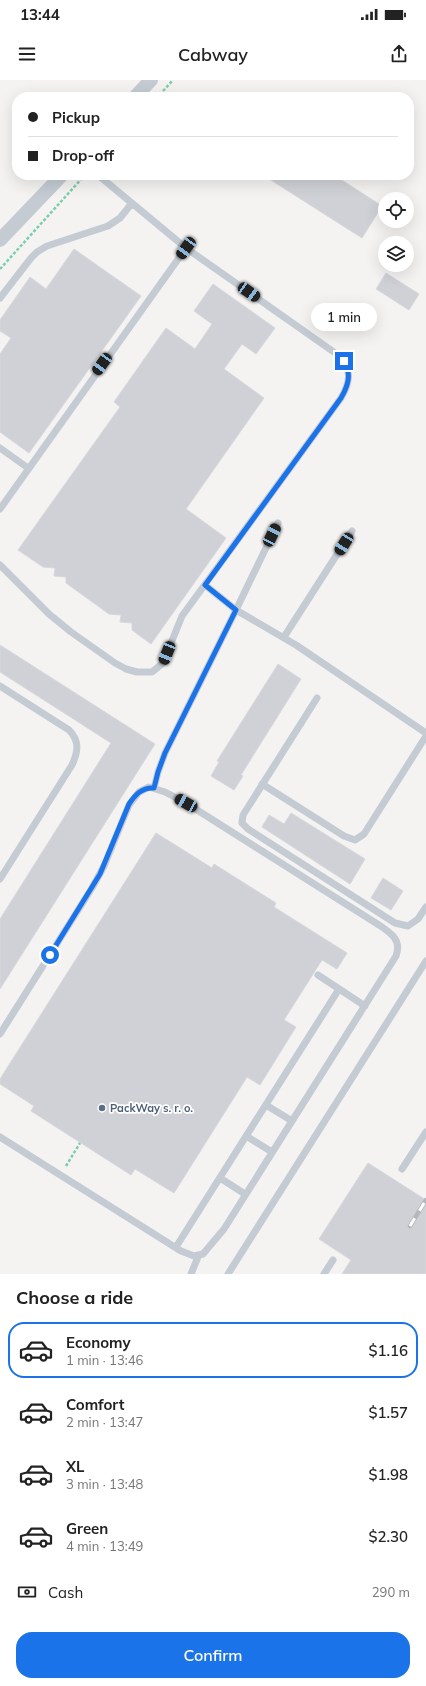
<!DOCTYPE html>
<meta charset="utf-8">
<style>
:root{--surface:#fff;--page:#f6f6f6;--text:#222;--muted:#767676;--line:#e0e0e0;--accent:#1a73e8}
body{margin:0;font-family:Mulish,sans-serif;background:var(--page);color:var(--text);height:100vh;display:flex;flex-direction:column;font-size:15px;white-space:nowrap}
*{box-sizing:border-box;margin:0}
p{font-size:13px;color:var(--muted)}
.icon{flex:none;width:22px;height:22px;fill:none;stroke:currentColor;stroke-width:2;stroke-linecap:round;stroke-linejoin:round}
.map{position:relative;height:1194px;overflow:hidden}
.sheet{display:flex;flex-direction:column;background:var(--surface);flex:1}
.sheet>*{flex:none}
.hud{position:absolute;left:12px;top:12px;width:402px;height:88px;border-radius:16px;box-shadow:0 4px 16px #0002;display:grid;align-content:center;height:88px;padding:0 16px;background:var(--surface)}
.tools{position:absolute;left:378px;top:112px;display:grid;gap:8px}
.tools a{display:grid;place-items:center;width:36px;height:36px;border-radius:50%;background:var(--surface);box-shadow:0 4px 16px #0002;font-size:20px}
.end{position:absolute;width:18px;height:18px;margin:-9px;border:5px solid #1a73e8;background:#fff;box-shadow:0 0 0 2px #fff}
.from{border-radius:50%}
.bubble{position:absolute;height:28px;border-radius:14px;background:var(--surface);box-shadow:0 4px 16px #0002;font-size:13px;font-weight:600;line-height:28px;text-align:center}
.car{position:absolute;width:12px;height:24px;margin:-12px -6px;border-radius:5px;box-shadow:0 0 3px 1px #0007;background:linear-gradient(#222 24%,#8ab4d8 0 40%,#222 0 76%,#8ab4d8 0 86%,#222 0)}
.hud b{display:flex;align-items:center;gap:14px;height:38px;font-size:15px}
.hud b+b{border-top:1px solid var(--line)}
.hud i{width:10px;height:10px;background:var(--text)}
ul{padding:0;list-style:none}
li{display:flex;align-items:center;gap:12px;height:56px;margin:0 8px 6px;padding:0 8px;border:2px solid transparent;border-radius:16px}
li div{flex:1}
li b{display:block;font-size:15px}
li em{font-style:normal;font-weight:600}
li.on{border-color:var(--accent)}
li>.icon{width:36px;height:36px;stroke-width:1.5}
h2{padding:0 16px;font-size:18px;line-height:48px}
.pay{display:flex;align-items:center;gap:10px;height:44px;padding:0 16px;font-size:15px}
.pay p{margin-inline-start:auto}
.primary-button{display:flex;gap:8px;margin-top:auto;padding:8px 16px}
.primary-button a{flex:1;height:46px;border-radius:16px;background:var(--accent);color:#fff;font-size:16px;font-weight:600;line-height:46px;text-align:center}
.status{display:flex;justify-content:space-between;align-items:center;height:28px;padding:0 20px;background:var(--surface);direction:ltr}
.status svg{height:11px;fill:currentColor}
header{display:flex;justify-content:space-between;align-items:center;height:52px;padding:0 16px;background:var(--surface);font-size:18px;font-weight:600}
.map>svg:first-child{display:block}
</style>
<div class="status"><b>13:44</b><svg viewBox="0 0 49 12"><path d="M0 12V9h3v3zM5 12V6h3v6zM10 12V3h3v9zM15 12V0h3v12zM26 1h20v11H26zM47 4h2v5h-2z"/></svg></div>
<header><svg class="icon" aria-label="menu" viewBox="0 0 24 24"><path d="M4 6h16M4 12h16M4 18h16"/></svg>Cabway<svg class="icon" aria-label="share" viewBox="0 0 24 24"><path d="M12 15V3M7 8l5-5 5 5M5 13v7h14v-7"/></svg></header>
<div class="map">
<svg width="426" height="1194" viewBox="0 0 426 1194">
<rect width="100%" height="100%" fill="#f4f3f2"/>
<!-- building -->
<path fill="#cfd1d6" stroke="#d6d8dd" d="M263,95H334L382,126L362,158Z
M74,169L141,216L29,373L0,352V274L11,258L0,251V240L30,197L46,209Z
M386,193L419,214L409,230L376,209Z
M213,204L275,248L256,274L242,264L224,289L264,318L186,429L226,458L151,564L132,550V543L120,542L121,535L109,534L66,503V497L54,496L55,488L43,487L18,470L120,327L114,322L166,248L195,269L212,244L194,231Z
M0,565L155,664L0,909V839L111,663L0,592Z
M278,584L301,599L241,695L243,696L234,710L211,696L219,682L217,681Z
M291,733L365,779L350,804L262,747L269,735L284,744Z
M156,753L212,788L214,784L276,823L274,827L347,873L337,889L322,880L284,940L296,947L260,1005L247,997L174,1113L135,1089L131,1095L31,1031L34,1026L0,1004V999Z
M383,798L403,811L391,830L371,818Z
M368,1083L426,1120V1194H342L351,1180L319,1159Z"/>
<g fill="none" stroke-linecap="round" stroke-linejoin="round">
<!-- path -->
<path stroke="#7bceab" stroke-width="2.5" stroke-dasharray="3 2" stroke-linecap="butt" d="M163,11L173,0
M0,189L85,95
M66,1086L80,1063"/>
<!-- service -->
<path stroke="#c4cbd3" stroke-width="7" d="M0,218L31,178L37,172L47,166L108,146L120,138L132,123
M0,368L28,388
M0,429L186,168
M278,443L236,530L296,565L426,653
M0,485L49,534L71,552L115,583L126,589L137,592H152L163,583L182,536L341,318C351,301 352,289 338,275L186,168L98,95
M284,557L352,451
M0,606L69,650C80,661 78,672 72,685L0,799
M317,618L243,735L242,743L248,749L395,843L408,846L418,839L426,827
M262,704L344,756L355,760L364,754L426,656
M154,708L158,692L165,673L236,530L205,505
M318,895L365,926
M0,954L92,808L104,786L129,725L139,712L149,707L165,712L186,723L379,845C391,853 402,860 396,876L224,1149L203,1174L194,1176L181,1171L0,1057
M266,1025L292,1041
M246,1056L272,1072
M402,1089L426,1052
M220,1098L245,1114
M176,1167L339,909
M191,1194L198,1177
M228,1194L426,881
M324,1194L333,1180"/>
<!-- minor -->
<path stroke="#c4cbd3" stroke-width="14" d="M135,17L151,0
M0,160L62,95"/>
<!-- rail casing -->
<g stroke="#b5b7bc" stroke-width="4.5">
<path id="rail" d="M410,1146L426,1120"/>
</g>
<!-- rail -->
<use href="#rail" stroke="#fff" stroke-width="3" stroke-dasharray="9" stroke-linecap="butt"/>
</g>
<g fill="none" stroke-linecap="round" stroke-linejoin="round">
<!-- route -->
<path stroke="#1a73e8" stroke-width="5" d="M50,875L100,794L129,724C135,715 142,707 154,708L158,692L165,673L236,530L205,505L341,318C348,306 352,294 344,281"/>
</g>
<!-- markers -->
<circle fill="#5c6f8a" stroke="#fff" stroke-width="1.5" cx="102" cy="1028" r="4"/>
<g text-anchor="middle" stroke-width="3.5" stroke-linejoin="round" paint-order="stroke">
<!-- service labels -->
<g font-size="11" font-weight="bold" fill="#4e5e75" stroke="#fff" text-anchor="start">
<text x="110" y="1032">PackWay s. r. o.</text>
</g>
</g>
</svg>
<div class="tools">
<a><svg class="icon" aria-label="locate" viewBox="0 0 24 24"><circle cx="12" cy="12" r="6"/><path d="M12 2v4M12 18v4M2 12h4M18 12h4"/></svg></a>
<a><svg class="icon" aria-label="layers" viewBox="0 0 24 24"><path d="M12 4l9 5-9 5-9-5zM3 14l9 5 9-5"/></svg></a>
</div>
<i class="end from" style="left:50px;top:875px"></i>
<i class="end" style="left:344px;top:281px"></i>
<div class="bubble" style="left:311px;top:223px;width:66px">1 min</div>
<i class="car" style="left:186px;top:168px;rotate:216deg"></i>
<i class="car" style="left:249px;top:212px;rotate:125deg"></i>
<i class="car" style="left:102px;top:284px;rotate:216deg"></i>
<i class="car" style="left:272px;top:455px;rotate:26deg"></i>
<i class="car" style="left:344px;top:464px;rotate:212deg"></i>
<i class="car" style="left:167px;top:573px;rotate:202deg"></i>
<i class="car" style="left:186px;top:723px;rotate:299deg"></i>
<div class="hud">
<b><i class="from"></i>Pickup</b>
<b><i></i>Drop-off</b>
</div>
</div>
<section class="sheet">
<h2>Choose a ride</h2>
<ul>
<li class="on"><svg class="icon" aria-label="car" viewBox="0 0 24 24"><path d="M5 17H2v-5l4-1 3-4h7l3 4 3 1v5h-3M9 17h6M6 11h13"/><circle cx="7" cy="17" r="2"/><circle cx="17" cy="17" r="2"/></svg><div><b>Economy</b><p>1 min · 13:46</p></div><em>$1.16</em></li>
<li><svg class="icon" aria-label="car" viewBox="0 0 24 24"><path d="M5 17H2v-5l4-1 3-4h7l3 4 3 1v5h-3M9 17h6M6 11h13"/><circle cx="7" cy="17" r="2"/><circle cx="17" cy="17" r="2"/></svg><div><b>Comfort</b><p>2 min · 13:47</p></div><em>$1.57</em></li>
<li><svg class="icon" aria-label="car" viewBox="0 0 24 24"><path d="M5 17H2v-5l4-1 3-4h7l3 4 3 1v5h-3M9 17h6M6 11h13"/><circle cx="7" cy="17" r="2"/><circle cx="17" cy="17" r="2"/></svg><div><b>XL</b><p>3 min · 13:48</p></div><em>$1.98</em></li>
<li><svg class="icon" aria-label="car" viewBox="0 0 24 24"><path d="M5 17H2v-5l4-1 3-4h7l3 4 3 1v5h-3M9 17h6M6 11h13"/><circle cx="7" cy="17" r="2"/><circle cx="17" cy="17" r="2"/></svg><div><b>Green</b><p>4 min · 13:49</p></div><em>$2.30</em></li>
</ul>
<div class="pay"><svg class="icon" aria-label="cash" viewBox="0 0 24 24"><path d="M3 7h18v10H3z"/><circle cx="12" cy="12" r="2"/></svg>Cash<p>290 m</p></div>
<div class="primary-button"><a>Confirm</a></div>
</section>
